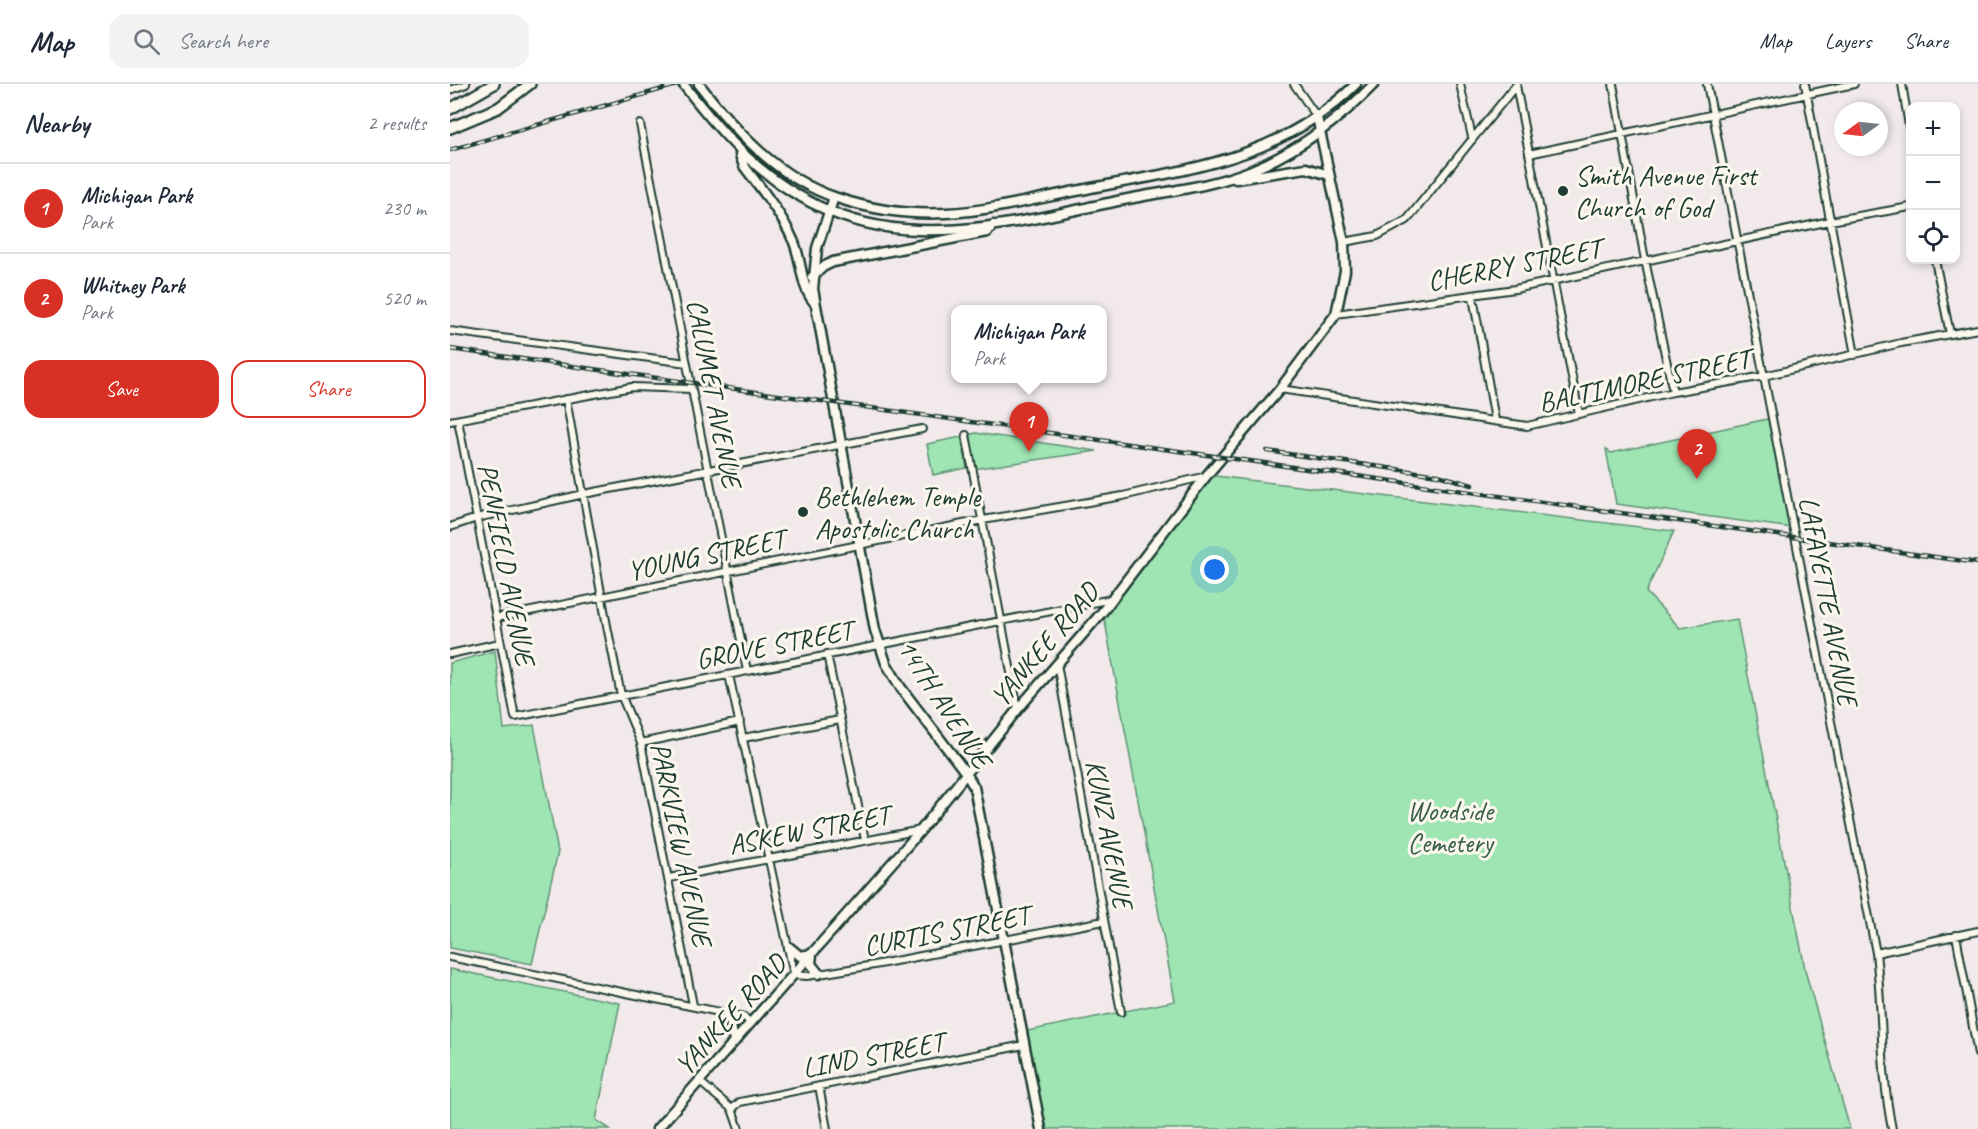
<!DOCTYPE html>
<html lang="en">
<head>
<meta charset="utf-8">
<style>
  body { margin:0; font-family:Caveat,sans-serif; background:#f2f2f3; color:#1f2937 }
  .controls { position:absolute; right:18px; top:18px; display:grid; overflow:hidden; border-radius:12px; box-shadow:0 3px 9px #0003 }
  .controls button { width:54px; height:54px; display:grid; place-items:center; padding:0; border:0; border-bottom:2px solid #e0e1e3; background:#fff; color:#1f2937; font:30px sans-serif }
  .compass { position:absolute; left:1384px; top:18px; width:54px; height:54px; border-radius:50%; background:#fff; box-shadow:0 3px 9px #0003; rotate:255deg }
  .you { position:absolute; left:765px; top:486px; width:21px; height:21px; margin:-15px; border:4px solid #fff; border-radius:50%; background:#1a73e8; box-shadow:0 0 0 9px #1a73e833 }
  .badge { display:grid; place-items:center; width:39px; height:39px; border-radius:50%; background:#d93025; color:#fff; font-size:20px; font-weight:700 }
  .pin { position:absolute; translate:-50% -50px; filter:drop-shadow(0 2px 3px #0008) }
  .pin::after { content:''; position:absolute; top:32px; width:21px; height:18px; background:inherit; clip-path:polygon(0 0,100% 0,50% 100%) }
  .popup { position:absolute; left:501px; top:221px; width:156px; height:78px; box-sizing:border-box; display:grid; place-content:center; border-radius:12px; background:#fff; filter:drop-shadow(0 2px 4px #0005); font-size:20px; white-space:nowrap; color:#747a83 }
  .popup b { font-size:22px; color:#1f2937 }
  .popup::after { content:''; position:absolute; left:50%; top:100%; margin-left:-12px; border:12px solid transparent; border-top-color:#fff }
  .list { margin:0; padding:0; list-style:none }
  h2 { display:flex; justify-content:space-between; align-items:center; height:78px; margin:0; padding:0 24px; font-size:26px }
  h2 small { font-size:20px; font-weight:400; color:#747a83 }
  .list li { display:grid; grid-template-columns:39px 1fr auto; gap:18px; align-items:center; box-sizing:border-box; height:90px; padding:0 24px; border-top:2px solid #e0e1e3 }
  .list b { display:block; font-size:22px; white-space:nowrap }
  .list p { margin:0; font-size:20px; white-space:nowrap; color:#747a83 }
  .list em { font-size:20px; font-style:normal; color:#747a83 }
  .actions { display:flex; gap:12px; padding:18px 24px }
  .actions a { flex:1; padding:14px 0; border:2px solid #d93025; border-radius:18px; text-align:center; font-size:21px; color:#d93025 }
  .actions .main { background:#d93025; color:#fff }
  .icon { flex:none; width:33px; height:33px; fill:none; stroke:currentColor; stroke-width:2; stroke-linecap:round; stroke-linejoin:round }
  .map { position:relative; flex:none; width:1528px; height:1045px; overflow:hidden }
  header { display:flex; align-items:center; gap:36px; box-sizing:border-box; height:84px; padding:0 30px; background:#fff; border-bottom:2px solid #e0e1e3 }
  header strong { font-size:28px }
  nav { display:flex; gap:33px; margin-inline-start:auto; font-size:21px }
  .search { width:420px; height:54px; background:#f2f2f3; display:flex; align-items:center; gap:15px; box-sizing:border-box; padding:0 21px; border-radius:18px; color:#747a83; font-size:22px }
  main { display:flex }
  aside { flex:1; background:#fff }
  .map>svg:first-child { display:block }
  .green { fill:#9ee5b3; stroke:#5e9174; stroke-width:1.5 }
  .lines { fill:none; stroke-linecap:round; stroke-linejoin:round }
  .street-casing { stroke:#1f3d34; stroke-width:10 }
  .secondary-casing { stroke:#1f3d34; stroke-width:13 }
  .primary-casing { stroke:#1f3d34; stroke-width:14 }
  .street { stroke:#fbf7ec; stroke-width:6 }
  .secondary { stroke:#fbf7ec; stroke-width:8 }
  .primary { stroke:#fbf7ec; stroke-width:9 }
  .rail-casing { stroke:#1f3d34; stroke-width:4.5 }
  .rail { stroke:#fbf7ec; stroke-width:2; stroke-dasharray:7; stroke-linecap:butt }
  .poi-dot { fill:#1f3d34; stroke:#fbf7ec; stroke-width:2 }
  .labels { text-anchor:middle; stroke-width:6; stroke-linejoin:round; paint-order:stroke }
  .poi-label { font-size:28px; fill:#1f3d34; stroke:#fbf7ec; text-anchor:start }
  .street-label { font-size:28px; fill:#1f3d34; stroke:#fbf7ec }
  .park-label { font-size:28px; fill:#385f4d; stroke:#fbf7ec }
</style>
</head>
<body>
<header>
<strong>Map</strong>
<div class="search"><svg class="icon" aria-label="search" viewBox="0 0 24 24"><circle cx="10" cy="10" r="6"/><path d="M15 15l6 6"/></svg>Search here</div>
<nav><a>Map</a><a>Layers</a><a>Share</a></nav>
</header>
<main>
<aside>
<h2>Nearby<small>2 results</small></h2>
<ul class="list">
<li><span class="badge">1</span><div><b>Michigan Park</b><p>Park</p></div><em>230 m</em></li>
<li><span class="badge">2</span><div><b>Whitney Park</b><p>Park</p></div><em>520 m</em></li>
</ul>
<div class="actions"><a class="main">Save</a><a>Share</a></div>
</aside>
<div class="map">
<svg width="1528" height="1045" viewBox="0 0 1528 1045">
  <rect width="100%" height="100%" fill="#f2eaea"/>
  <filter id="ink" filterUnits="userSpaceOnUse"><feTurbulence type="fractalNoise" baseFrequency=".0167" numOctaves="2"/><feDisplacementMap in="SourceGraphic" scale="12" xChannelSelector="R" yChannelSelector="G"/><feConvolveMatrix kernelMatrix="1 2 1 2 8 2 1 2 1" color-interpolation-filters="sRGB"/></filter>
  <g filter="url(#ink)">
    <!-- green -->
    <path class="green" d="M 1322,334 L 1343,444 L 1166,420 L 1156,365 L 1161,369 Z
      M 526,349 L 647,367 L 523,385 L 516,351 Z
      M 511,353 L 517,384 L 483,391 L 477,360 Z
      M 757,391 L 1224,447 L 1196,508 L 1230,544 L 1287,535 L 1356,890 L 1400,1045 L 591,1045 L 572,948 L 725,917 L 653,527 Z
      M 45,567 L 54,645 L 84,641 L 108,768 L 82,880 L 0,864 L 0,579 Z
      M 0,885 L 170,919 L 146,1036 L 160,1045 L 0,1045 Z"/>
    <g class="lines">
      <defs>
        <path id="street" d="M 844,0 L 867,33
          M 1010,0 L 1022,53
          M 1163,0 L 1195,176 L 1223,308
          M 1257,0 L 1426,869 C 1433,928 1430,986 1442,1045
          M 1355,0 L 1405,271
          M 1452,0 L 1460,48
          M 1066,1 L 1129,330
          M 0,6 L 16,0
          M 190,40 L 297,587
          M 1079,70 L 1404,0
          M 894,158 L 927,152 L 957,136 L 1067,0
          M 1485,176 L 1500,250
          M 1023,213 L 1045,336
          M 886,230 L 1065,205 L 1380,137 L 1460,123
          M 0,247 L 237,279
          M 830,305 L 1077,342 L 1223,308 L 1314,292 L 1451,259 L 1528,245
          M 116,315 L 157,542 L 171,611 L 191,659 L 243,921
          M 8,336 L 65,633 L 662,515
          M 0,337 L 182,303 L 241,305
          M 516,351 L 568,625
          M 0,443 L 27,434 L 134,410 L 472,345
          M 46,534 L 533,436 L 673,412 L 757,392
          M 0,570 L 50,559
          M 377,570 L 415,756
          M 607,580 L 671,928
          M 279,591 L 344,891 L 357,892 L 424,881 L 654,837
          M 293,654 L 390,636
          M 191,659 L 290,638
          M 219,794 L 471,746
          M 1506,851 L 1528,970
          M 1426,869 L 1528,847
          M 0,873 L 294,933 L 301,939
          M 250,998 L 282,1025 L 289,1045
          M 369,1002 L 377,1045
          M 282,1025 L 290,1018 L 574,961"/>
        <path id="secondary" d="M 233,0 C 276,55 314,99 379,127 C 474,168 582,134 678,115 C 719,107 764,102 802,86 C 850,66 888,37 924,0
          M 249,0 C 285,47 329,95 387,114 C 479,145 545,123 636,105 C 738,85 828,77 906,0
          M 290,71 L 294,82 C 312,106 331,129 343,156 C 352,175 350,202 364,218
          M 786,95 L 856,84 L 879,91
          M 384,113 L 367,164 L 363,205 L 425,546 L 436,579 L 451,604 L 516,689 L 524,703 L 591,1045
          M 362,193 L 373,183 L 383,178 L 537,148 L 543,141
          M 339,863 L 350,872 L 362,870
          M 362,870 L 361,880 L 369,890
          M 279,930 L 284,958
          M 207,1045 L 471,746 L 568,625 L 653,527 L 757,391 L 830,305 L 886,230 L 895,187 L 894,158 L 867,33"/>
        <path id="primary" d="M 0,25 L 44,0
          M 0,44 L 48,24 L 80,0"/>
      </defs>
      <!-- street casing -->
      <use href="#street" class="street-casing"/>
      <!-- secondary casing -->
      <use href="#secondary" class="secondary-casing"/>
      <!-- primary casing -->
      <use href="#primary" class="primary-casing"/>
      <!-- street -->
      <use href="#street" class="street"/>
      <!-- secondary -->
      <use href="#secondary" class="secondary"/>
      <!-- primary -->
      <use href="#primary" class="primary"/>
      <defs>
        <path id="rail" d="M 0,66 L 230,0
          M 0,265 L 1528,479
          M 817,367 L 988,391 L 1022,401"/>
      </defs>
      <!-- rail casing -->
      <use href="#rail" class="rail-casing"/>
      <!-- rail -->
      <use href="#rail" class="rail"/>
    </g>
  </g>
  <!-- markers -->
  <g class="poi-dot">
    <circle cx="1113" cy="107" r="6"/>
    <circle cx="353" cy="428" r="6"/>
  </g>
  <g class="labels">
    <!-- poi labels -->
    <g class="poi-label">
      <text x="1125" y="101">Smith Avenue First<tspan x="1125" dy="32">Church of God</tspan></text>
      <text x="365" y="422">Bethlehem Temple<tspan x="365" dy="32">Apostolic Church</tspan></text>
    </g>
    <!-- street labels -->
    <g class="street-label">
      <text transform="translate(1064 180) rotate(-11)" y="10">CHERRY STREET</text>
      <text transform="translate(1194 296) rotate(-12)" y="10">BALTIMORE STREET</text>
      <text transform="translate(265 309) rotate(79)" y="10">CALUMET AVENUE</text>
      <text transform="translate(256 470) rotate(-12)" y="10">YOUNG STREET</text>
      <text transform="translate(57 480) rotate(79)" y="10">PENFIELD AVENUE</text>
      <text transform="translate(1379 517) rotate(79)" y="10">LAFAYETTE AVENUE</text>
      <text transform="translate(324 560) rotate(-11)" y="10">GROVE STREET</text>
      <text transform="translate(594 560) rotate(-50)" y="10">YANKEE ROAD</text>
      <text transform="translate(495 619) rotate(57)" y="10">14TH AVENUE</text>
      <text transform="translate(359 745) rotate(-11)" y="10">ASKEW STREET</text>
      <text transform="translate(660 750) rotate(79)" y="10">KUNZ AVENUE</text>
      <text transform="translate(232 760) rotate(78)" y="10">PARKVIEW AVENUE</text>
      <text transform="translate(496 846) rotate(-11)" y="10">CURTIS STREET</text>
      <text transform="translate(280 930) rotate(-48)" y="10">YANKEE ROAD</text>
      <text transform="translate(423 970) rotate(-11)" y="10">LIND STREET</text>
    </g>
    <!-- park labels -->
    <g class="park-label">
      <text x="1000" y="736">Woodside<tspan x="1000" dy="32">Cemetery</tspan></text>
    </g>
  </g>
</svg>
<div class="controls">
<button>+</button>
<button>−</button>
<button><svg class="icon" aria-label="locate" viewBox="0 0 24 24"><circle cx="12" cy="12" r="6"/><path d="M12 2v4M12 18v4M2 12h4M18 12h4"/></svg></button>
</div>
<svg class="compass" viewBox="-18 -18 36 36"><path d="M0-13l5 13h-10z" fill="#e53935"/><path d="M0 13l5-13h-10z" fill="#747a83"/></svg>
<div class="you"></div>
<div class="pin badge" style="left:579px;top:368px">1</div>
<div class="popup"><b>Michigan Park</b>Park</div>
<div class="pin badge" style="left:1247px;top:395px">2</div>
</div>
</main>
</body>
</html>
